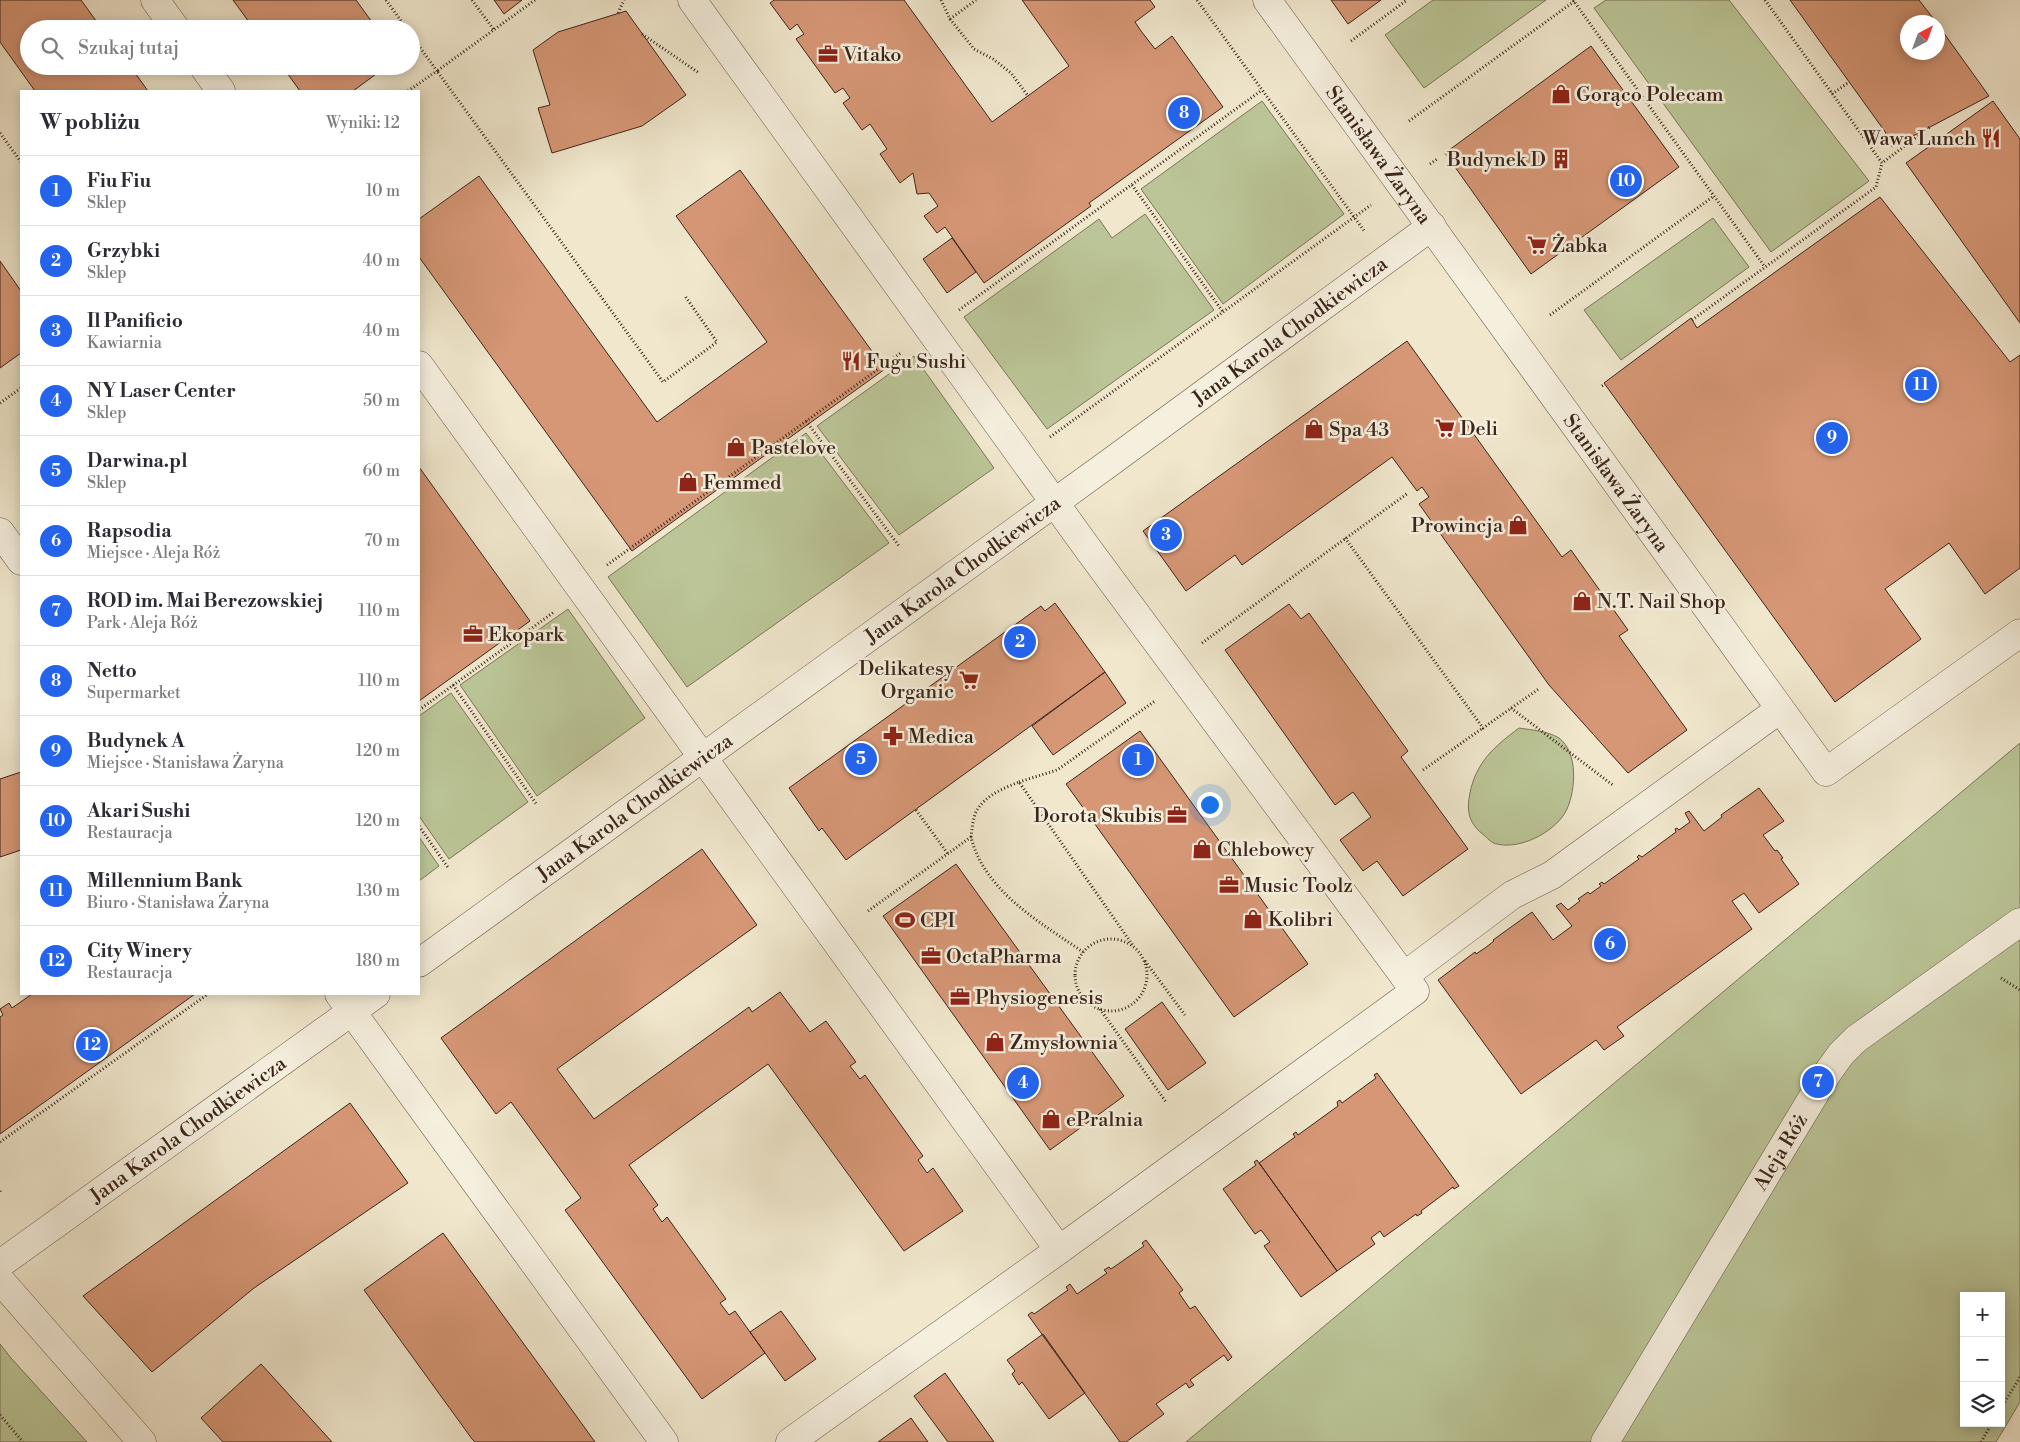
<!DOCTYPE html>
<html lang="pl">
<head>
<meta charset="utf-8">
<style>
  body { margin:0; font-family:"Libre Bodoni",serif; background:#f2f2f3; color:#2b2b33 }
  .controls { position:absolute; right:15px; bottom:15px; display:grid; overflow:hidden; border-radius:0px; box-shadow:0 2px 12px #0003 }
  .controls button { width:45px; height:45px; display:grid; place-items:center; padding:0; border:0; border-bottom:1px solid #e1e1e2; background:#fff; color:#2b2b33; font:25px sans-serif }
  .compass { position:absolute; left:1900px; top:15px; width:45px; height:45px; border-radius:50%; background:#fff; box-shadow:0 2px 12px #0003; rotate:41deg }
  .you { position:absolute; left:1209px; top:804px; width:18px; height:18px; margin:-12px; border:4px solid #fff; border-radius:50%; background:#1a73e8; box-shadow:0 0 0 8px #1a73e833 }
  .badge { display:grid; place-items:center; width:32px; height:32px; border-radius:50%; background:#2563eb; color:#fff; font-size:16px; font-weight:700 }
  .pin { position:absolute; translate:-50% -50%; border:2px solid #fff; box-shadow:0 1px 5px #0006 }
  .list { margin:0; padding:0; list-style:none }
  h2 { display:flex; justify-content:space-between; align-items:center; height:65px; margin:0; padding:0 20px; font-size:21px }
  h2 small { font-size:16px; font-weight:400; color:#7c7c81 }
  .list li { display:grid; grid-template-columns:32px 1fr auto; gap:15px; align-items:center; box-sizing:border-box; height:70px; padding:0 20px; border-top:1px solid #e1e1e2 }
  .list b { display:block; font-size:19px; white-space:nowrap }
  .list p { margin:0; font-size:16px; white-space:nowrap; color:#7c7c81 }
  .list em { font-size:16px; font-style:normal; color:#7c7c81 }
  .icon { flex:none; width:28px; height:28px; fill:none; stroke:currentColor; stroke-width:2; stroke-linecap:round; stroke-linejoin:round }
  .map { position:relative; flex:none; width:2020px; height:1442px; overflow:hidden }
  .search { position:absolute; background:#fff; box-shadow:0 2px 12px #0003; left:20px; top:20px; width:400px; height:55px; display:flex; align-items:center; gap:12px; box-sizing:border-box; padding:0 18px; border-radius:28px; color:#7c7c81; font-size:19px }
  .panel { position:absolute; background:#fff; box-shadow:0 2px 12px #0003; left:20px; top:90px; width:400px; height:905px; border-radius:0px }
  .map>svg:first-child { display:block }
  .green { fill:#bbc597; stroke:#7b7558; fill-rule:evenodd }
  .building { fill:#d69776; stroke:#3b2519 }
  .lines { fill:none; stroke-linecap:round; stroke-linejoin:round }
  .minor-casing { stroke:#685646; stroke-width:29 }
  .path { stroke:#3b2519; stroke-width:3; stroke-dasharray:1 2.5; stroke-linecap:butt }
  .minor { stroke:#f5efde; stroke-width:28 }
  .labels { text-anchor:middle; stroke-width:5; stroke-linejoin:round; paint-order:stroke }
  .poi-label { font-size:20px; fill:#3b2519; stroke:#f5efde; text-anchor:start }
  .street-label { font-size:20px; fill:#3b2519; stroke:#f5efde }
</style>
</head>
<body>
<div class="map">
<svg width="2020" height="1442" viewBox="0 0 2020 1442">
  <rect width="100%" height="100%" fill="#f0e7cd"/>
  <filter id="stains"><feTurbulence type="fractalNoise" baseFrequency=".004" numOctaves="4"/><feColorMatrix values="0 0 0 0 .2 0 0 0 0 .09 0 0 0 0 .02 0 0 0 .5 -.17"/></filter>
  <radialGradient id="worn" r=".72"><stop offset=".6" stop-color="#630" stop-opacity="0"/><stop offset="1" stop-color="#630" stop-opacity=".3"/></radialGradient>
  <!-- green -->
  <path class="green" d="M 1433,0 L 1546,0 L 1424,88 L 1385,35 Z
    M 1606,0 L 1729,0 L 1869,181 L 1771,252 L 1594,8 Z
    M 1262,101 L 1344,214 L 1223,304 L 1141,189 Z
    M 1145,214 L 1214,310 L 1047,429 L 964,317 L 1099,219 L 1112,238 Z
    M 1713,218 L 1749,267 L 1621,360 L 1584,310 Z
    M 914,356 L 994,468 L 899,535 L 817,426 Z
    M 806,433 L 889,543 L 687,687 L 608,577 Z
    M 568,609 L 645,718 L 537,796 L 460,685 Z
    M 451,693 L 528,802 L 449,859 L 419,816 L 419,716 Z
    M 1519,728 C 1531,730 1548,731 1559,738 C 1578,752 1576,789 1567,809 C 1557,831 1521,850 1497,844 C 1493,844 1488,839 1485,836 C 1469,824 1466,812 1470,793 C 1476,762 1495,746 1519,728 Z
    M 2020,743 L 2020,1402 L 1996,1442 L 1186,1442 ZM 1964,1296 L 2001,1296 L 2001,1423 L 1964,1423 Z
    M 419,837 L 439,866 L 419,881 Z
    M 0,1344 L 11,1358 L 87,1442 L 0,1442 Z"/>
  <!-- building -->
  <path class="building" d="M 0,0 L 81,0 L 102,29 L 29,29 L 29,66 L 130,66 L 148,91 L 35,91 L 0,42 Z
    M 233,0 L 356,0 L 377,29 L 254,29 Z
    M 494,0 L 522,0 L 504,14 Z
    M 774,0 L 904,0 L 992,122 L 1069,66 L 1022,0 L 1150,0 L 1155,7 L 1135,22 L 1141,31 L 1155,49 L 1172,36 L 1223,107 L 1089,203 L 1091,206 L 984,283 L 945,227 L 937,233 L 924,216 L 938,206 L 929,193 L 917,194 L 913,173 L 900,183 L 880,154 L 887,149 L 870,124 L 862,130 L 843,103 L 850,98 L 843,88 L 835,93 L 796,39 L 804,34 L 797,24 L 790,30 L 770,3 Z
    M 1331,0 L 1381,0 L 1348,24 Z
    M 1790,0 L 1919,0 L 1936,22 L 1908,22 L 1908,52 L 1938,52 L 1938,25 L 1989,96 L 1892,147 L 1884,135 L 1886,133 Z
    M 626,11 L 686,95 L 642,126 L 552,153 L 538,108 L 550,105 L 533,50 L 558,32 Z
    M 1591,46 L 1679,167 L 1531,274 L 1445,153 Z
    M 282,66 L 387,66 L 353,91 L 300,91 Z
    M 1993,101 L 2020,139 L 2020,323 L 1906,163 Z
    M 740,170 L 885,369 L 632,551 L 419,257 L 419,219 L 479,176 L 657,422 L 767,342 L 676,216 Z
    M 1880,197 L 2010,362 L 2020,355 L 2020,568 L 1985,594 L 1949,543 L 1885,589 L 1921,639 L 1835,702 L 1604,383 L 1691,318 L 1697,328 Z
    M 952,238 L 976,272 L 947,293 L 923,259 Z
    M 0,261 L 21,291 L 21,353 L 0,368 Z
    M 1407,341 L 1562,557 L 1571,550 L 1628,630 L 1619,636 L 1687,730 L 1628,773 L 1549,685 L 1419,504 L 1429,497 L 1422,487 L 1417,491 L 1392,457 L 1242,565 L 1235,555 L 1186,591 L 1143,531 Z
    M 419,467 L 530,621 L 419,701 Z
    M 1055,603 L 1105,672 L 846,860 L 822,828 L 819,831 L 789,788 L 1041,606 L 1045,611 Z
    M 1289,604 L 1301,619 L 1309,613 L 1408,751 L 1401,757 L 1468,849 L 1403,896 L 1377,861 L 1363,871 L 1340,840 L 1371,817 L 1353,792 L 1335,805 L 1225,650 Z
    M 1105,672 L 1126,703 L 1053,755 L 1032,726 Z
    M 1140,731 L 1308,964 L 1234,1017 L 1066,784 Z
    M 21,772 L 21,850 L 0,857 L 0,779 Z
    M 1759,788 L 1784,821 L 1763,835 L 1775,851 L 1777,850 L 1783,858 L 1781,859 L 1799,884 L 1759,913 L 1744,893 L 1732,901 L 1752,929 L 1617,1027 L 1624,1036 L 1604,1050 L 1596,1040 L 1521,1094 L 1438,980 L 1475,952 L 1476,954 L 1485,948 L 1494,941 L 1493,940 L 1532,912 L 1553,940 L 1572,926 L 1556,906 L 1561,903 L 1568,910 L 1580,901 L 1578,899 L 1588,892 L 1590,894 L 1601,886 L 1599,884 L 1602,882 L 1604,884 L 1639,859 L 1637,857 L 1639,855 L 1642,857 L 1676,832 L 1675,829 L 1677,828 L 1679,830 L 1690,822 L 1685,813 L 1689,811 L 1704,831 L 1722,817 L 1721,815 Z
    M 702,849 L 757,925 L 557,1069 L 594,1119 L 749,1007 L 752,1012 L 780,992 L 810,1032 L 826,1021 L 856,1062 L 850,1066 L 860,1079 L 865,1075 L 923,1156 L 918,1160 L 927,1173 L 933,1168 L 963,1211 L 904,1251 L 768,1064 L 629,1165 L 658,1205 L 653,1209 L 662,1222 L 667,1217 L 726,1299 L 720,1303 L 729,1315 L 735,1311 L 765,1353 L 702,1399 L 565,1210 L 581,1198 L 511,1102 L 496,1114 L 441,1038 Z
    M 956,864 L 1124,1096 L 1050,1150 L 883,916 Z
    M 32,994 L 195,994 L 0,1134 L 0,1017 L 3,1015 L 0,1009 L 9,1003 L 12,1008 Z
    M 1162,1002 L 1206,1063 L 1168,1090 L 1125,1029 Z
    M 1377,1073 L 1459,1186 L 1454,1189 L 1453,1187 L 1421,1211 L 1422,1213 L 1417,1216 L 1416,1214 L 1384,1237 L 1380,1231 L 1371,1238 L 1375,1244 L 1337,1271 L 1259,1163 L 1295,1137 L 1293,1134 L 1296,1132 L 1298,1135 L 1338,1106 L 1337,1102 L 1340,1100 L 1342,1103 L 1376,1078 L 1374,1075 Z
    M 350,1103 L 408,1183 L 254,1288 L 152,1372 L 83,1296 Z
    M 1257,1160 L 1337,1271 L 1301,1297 L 1264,1246 L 1270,1242 L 1261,1230 L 1255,1234 L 1223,1189 L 1256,1165 L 1254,1162 Z
    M 443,1233 L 577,1417 L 595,1442 L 475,1442 L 472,1439 L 364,1290 Z
    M 1146,1240 L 1183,1290 L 1179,1293 L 1190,1309 L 1195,1306 L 1232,1357 L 1228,1361 L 1224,1355 L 1190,1380 L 1194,1385 L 1189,1388 L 1186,1383 L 1156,1404 L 1164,1414 L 1126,1442 L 1120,1442 L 1028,1315 L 1032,1312 L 1034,1314 L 1068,1290 L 1066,1287 L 1070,1284 L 1077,1294 L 1107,1273 L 1104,1270 L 1109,1267 L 1111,1269 L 1144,1246 L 1142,1243 Z
    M 781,1311 L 816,1359 L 785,1381 L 750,1332 Z
    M 1043,1334 L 1085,1393 L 1049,1419 L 1022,1382 L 1019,1385 L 1012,1374 L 1015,1371 L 1007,1360 Z
    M 261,1364 L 332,1442 L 223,1442 L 201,1418 Z
    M 945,1373 L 994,1442 L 948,1442 L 914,1396 Z
    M 911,1418 L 928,1442 L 878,1442 Z"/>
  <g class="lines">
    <defs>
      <g id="minor">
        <path d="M 155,0 L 176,29"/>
        <path d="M 692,0 L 1088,549 L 1415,991 L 1059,1250 L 790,1442"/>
        <path id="s1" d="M 1267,0 L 1826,772 L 2020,633"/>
        <path d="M 203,66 L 221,91"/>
        <path d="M 419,365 L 1059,1250"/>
        <path d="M 0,532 L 21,561"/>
        <path id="s2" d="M 419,963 L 1112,461 L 1432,226"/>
        <path d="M 1404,976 L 1512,895 L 1552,875 L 1780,709"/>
        <path d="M 339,994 L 664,1442"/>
        <path id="s3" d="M 0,1264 L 376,994"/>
        <path d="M 0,1280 L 142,1442"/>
        <path id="s4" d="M 1605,1442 L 1828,1072 L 1841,1054 L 1856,1039 L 2020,922"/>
      </g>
    </defs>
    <!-- minor casing -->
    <use href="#minor" class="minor-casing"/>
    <!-- path -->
    <path class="path" d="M 386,0 L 407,29
      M 472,0 L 494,30
      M 535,0 L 437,71 L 663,382 L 717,342 L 685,296
      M 941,0 L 950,19 L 976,0
      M 1197,0 L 1365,232
      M 1573,0 L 1765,267
      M 1765,0 L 1882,163 L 1930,127
      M 618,13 L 624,0
      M 950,19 L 974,49 L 993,59 L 1011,73 L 1028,96
      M 642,34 L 699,73
      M 1351,41 L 1407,0
      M 408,91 L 437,71 L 411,35
      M 1832,94 L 1849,82
      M 1409,121 L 1576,0
      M 0,133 L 21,162
      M 1430,164 L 1437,159
      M 1132,185 L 1223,312
      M 959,310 L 1262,90
      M 1550,315 L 1714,196
      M 1692,320 L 1876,187 L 1882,163
      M 1602,386 L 1605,384
      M 0,403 L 21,388
      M 806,421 L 899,546
      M 1050,437 L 1371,205
      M 1345,538 L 1483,728 L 1540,688
      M 607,565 L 902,352
      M 1202,643 L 1408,493
      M 453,685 L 537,805
      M 1511,708 L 1614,786
      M 419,710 L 554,612
      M 1423,770 L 1483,728
      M 1019,782 L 1057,770 L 1155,701
      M 916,810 L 948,854
      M 419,826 L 449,869
      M 971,837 C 972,829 973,817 977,810 C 986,795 1004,788 1019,782 L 1134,947
      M 868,911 L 971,837 C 984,891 1041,923 1083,952
      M1075 975a36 36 0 1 1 72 0a36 36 0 1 1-72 0Z
      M 1145,961 L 1185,1015
      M 2001,978 L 2020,990
      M 1100,1009 L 1166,1102
      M 0,1142 L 208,994
      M 0,1191 L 1,1193
      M 2001,1408 L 2020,1377
      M 0,1415 L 23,1442
      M 1981,1442 L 1992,1423"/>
    <!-- minor -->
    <use href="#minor" class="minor"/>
  </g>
  <!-- icons -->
  <defs>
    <symbol id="office-bare" viewBox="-9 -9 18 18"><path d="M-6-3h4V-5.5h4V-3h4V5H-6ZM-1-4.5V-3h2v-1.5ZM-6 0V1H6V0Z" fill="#8f2418" stroke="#f5efde" stroke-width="2.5" paint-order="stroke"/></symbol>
    <symbol id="shop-bare" viewBox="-9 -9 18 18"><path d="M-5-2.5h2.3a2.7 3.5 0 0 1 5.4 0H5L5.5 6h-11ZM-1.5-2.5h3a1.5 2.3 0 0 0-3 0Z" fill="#8f2418" stroke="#f5efde" stroke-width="2.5" paint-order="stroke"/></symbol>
    <symbol id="restaurant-bare" viewBox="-9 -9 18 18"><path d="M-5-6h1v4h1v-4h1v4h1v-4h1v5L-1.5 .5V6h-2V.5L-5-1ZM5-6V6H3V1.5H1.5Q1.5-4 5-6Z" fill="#8f2418" stroke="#f5efde" stroke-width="2.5" paint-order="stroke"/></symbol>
    <symbol id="building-bare" viewBox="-9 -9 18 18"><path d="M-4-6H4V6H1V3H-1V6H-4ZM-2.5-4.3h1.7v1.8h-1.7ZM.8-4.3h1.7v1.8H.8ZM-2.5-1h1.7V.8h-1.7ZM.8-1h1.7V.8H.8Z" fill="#8f2418" stroke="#f5efde" stroke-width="2.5" paint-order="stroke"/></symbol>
    <symbol id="supermarket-bare" viewBox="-9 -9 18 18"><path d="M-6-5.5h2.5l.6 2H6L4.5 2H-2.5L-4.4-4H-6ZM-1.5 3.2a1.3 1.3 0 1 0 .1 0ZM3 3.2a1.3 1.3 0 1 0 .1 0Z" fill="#8f2418" stroke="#f5efde" stroke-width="2.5" paint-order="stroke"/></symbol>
    <symbol id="pharmacy-bare" viewBox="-9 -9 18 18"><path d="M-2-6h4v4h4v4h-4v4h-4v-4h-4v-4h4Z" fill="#8f2418" stroke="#f5efde" stroke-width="2.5" paint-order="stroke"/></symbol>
    <symbol id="stadium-bare" viewBox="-9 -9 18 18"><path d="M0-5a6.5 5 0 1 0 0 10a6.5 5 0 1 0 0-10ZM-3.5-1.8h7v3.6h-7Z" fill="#8f2418" stroke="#f5efde" stroke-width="2.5" paint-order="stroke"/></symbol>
  </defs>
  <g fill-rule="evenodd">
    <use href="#office-bare" x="814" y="40" width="28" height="28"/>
    <use href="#shop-bare" x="1547" y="80" width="28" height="28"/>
    <use href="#restaurant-bare" x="1977" y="124" width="28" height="28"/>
    <use href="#building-bare" x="1547" y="145" width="28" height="28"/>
    <use href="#supermarket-bare" x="1523" y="231" width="28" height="28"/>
    <use href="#restaurant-bare" x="837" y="347" width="28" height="28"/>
    <use href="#supermarket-bare" x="1431" y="414" width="28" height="28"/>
    <use href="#shop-bare" x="1300" y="415" width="28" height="28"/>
    <use href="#shop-bare" x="722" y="433" width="28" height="28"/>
    <use href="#shop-bare" x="674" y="468" width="28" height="28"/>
    <use href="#shop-bare" x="1504" y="511" width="28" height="28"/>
    <use href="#shop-bare" x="1568" y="587" width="28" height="28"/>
    <use href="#office-bare" x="459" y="620" width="28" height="28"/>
    <use href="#supermarket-bare" x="955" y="666" width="28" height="28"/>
    <use href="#pharmacy-bare" x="879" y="722" width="28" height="28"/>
    <use href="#office-bare" x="1163" y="801" width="28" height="28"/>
    <use href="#shop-bare" x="1188" y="835" width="28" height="28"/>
    <use href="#office-bare" x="1215" y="871" width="28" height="28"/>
    <use href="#shop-bare" x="1239" y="905" width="28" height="28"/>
    <use href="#stadium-bare" x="891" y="906" width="28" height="28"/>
    <use href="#office-bare" x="917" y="942" width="28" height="28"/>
    <use href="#office-bare" x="946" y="983" width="28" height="28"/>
    <use href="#shop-bare" x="981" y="1028" width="28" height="28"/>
    <use href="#shop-bare" x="1037" y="1105" width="28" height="28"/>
  </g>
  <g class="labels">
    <!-- poi labels -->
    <g class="poi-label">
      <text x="843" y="61">Vitako</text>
      <text x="1576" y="101">Gorąco Polecam</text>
      <text x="1976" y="145" text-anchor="end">Wawa Lunch</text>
      <text x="1546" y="166" text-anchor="end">Budynek D</text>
      <text x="1552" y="252">Żabka</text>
      <text x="866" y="368">Fugu Sushi</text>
      <text x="1460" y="435">Deli</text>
      <text x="1329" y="436">Spa 43</text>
      <text x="751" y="454">Pastelove</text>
      <text x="703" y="489">Femmed</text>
      <text x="1503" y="532" text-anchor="end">Prowincja</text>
      <text x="1597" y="608">N.T. Nail Shop</text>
      <text x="488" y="641">Ekopark</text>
      <text x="954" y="675" text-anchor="end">Delikatesy<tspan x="954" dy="23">Organic</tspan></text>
      <text x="908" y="743">Medica</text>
      <text x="1162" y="822" text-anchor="end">Dorota Skubis</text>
      <text x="1217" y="856">Chlebowcy</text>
      <text x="1244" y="892">Music Toolz</text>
      <text x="1268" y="926">Kolibri</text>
      <text x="920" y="927">CPI</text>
      <text x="946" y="963">OctaPharma</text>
      <text x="975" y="1004">Physiogenesis</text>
      <text x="1010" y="1049">Zmysłownia</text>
      <text x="1066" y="1126">ePralnia</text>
    </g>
    <!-- street labels -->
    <g class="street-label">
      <text dy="7" stroke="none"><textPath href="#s1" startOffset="191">Stanisława Żaryna</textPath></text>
      <text dy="7" stroke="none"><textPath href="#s2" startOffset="1076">Jana Karola Chodkiewicza</textPath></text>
      <text dy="7" stroke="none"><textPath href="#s1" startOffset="596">Stanisława Żaryna</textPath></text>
      <text dy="7" stroke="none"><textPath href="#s2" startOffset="671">Jana Karola Chodkiewicza</textPath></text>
      <text dy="7" stroke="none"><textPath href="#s2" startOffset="266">Jana Karola Chodkiewicza</textPath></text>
      <text dy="7" stroke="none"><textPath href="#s3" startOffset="231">Jana Karola Chodkiewicza</textPath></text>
      <text dy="7" stroke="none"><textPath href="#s4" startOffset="339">Aleja Róż</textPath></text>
    </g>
  </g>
  <rect width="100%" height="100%" filter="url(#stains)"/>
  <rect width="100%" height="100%" fill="url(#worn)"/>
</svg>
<div class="controls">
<button>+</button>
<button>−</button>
<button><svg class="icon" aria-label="layers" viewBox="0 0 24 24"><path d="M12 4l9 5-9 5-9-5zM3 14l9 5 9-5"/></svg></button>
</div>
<svg class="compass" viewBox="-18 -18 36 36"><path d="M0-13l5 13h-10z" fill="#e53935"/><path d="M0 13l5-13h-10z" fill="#7c7c81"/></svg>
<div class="you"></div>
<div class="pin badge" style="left:1138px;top:760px">1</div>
<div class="pin badge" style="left:1020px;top:642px">2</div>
<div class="pin badge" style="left:1166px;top:535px">3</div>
<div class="pin badge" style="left:1023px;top:1083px">4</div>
<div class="pin badge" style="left:861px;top:759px">5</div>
<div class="pin badge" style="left:1610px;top:944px">6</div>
<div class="pin badge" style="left:1818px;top:1082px">7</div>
<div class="pin badge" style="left:1184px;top:113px">8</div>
<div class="pin badge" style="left:1832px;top:438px">9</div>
<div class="pin badge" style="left:1626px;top:181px">10</div>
<div class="pin badge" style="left:1921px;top:385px">11</div>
<div class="pin badge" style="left:92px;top:1045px">12</div>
<div class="search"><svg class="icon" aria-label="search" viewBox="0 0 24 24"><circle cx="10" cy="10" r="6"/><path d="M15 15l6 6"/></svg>Szukaj tutaj</div>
<section class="panel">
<h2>W pobliżu<small>Wyniki: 12</small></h2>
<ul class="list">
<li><span class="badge">1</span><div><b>Fiu Fiu</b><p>Sklep</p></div><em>10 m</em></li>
<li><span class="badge">2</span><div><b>Grzybki</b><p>Sklep</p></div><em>40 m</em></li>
<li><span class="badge">3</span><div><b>Il Panificio</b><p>Kawiarnia</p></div><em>40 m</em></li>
<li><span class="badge">4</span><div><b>NY Laser Center</b><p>Sklep</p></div><em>50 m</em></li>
<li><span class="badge">5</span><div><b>Darwina.pl</b><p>Sklep</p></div><em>60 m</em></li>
<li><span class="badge">6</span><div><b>Rapsodia</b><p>Miejsce · Aleja Róż</p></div><em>70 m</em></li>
<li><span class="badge">7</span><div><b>ROD im. Mai Berezowskiej</b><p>Park · Aleja Róż</p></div><em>110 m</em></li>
<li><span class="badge">8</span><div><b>Netto</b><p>Supermarket</p></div><em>110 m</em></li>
<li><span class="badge">9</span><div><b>Budynek A</b><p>Miejsce · Stanisława Żaryna</p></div><em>120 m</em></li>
<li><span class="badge">10</span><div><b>Akari Sushi</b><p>Restauracja</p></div><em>120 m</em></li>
<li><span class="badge">11</span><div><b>Millennium Bank</b><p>Biuro · Stanisława Żaryna</p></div><em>130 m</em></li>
<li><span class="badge">12</span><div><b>City Winery</b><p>Restauracja</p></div><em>180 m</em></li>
</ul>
</section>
</div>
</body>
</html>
